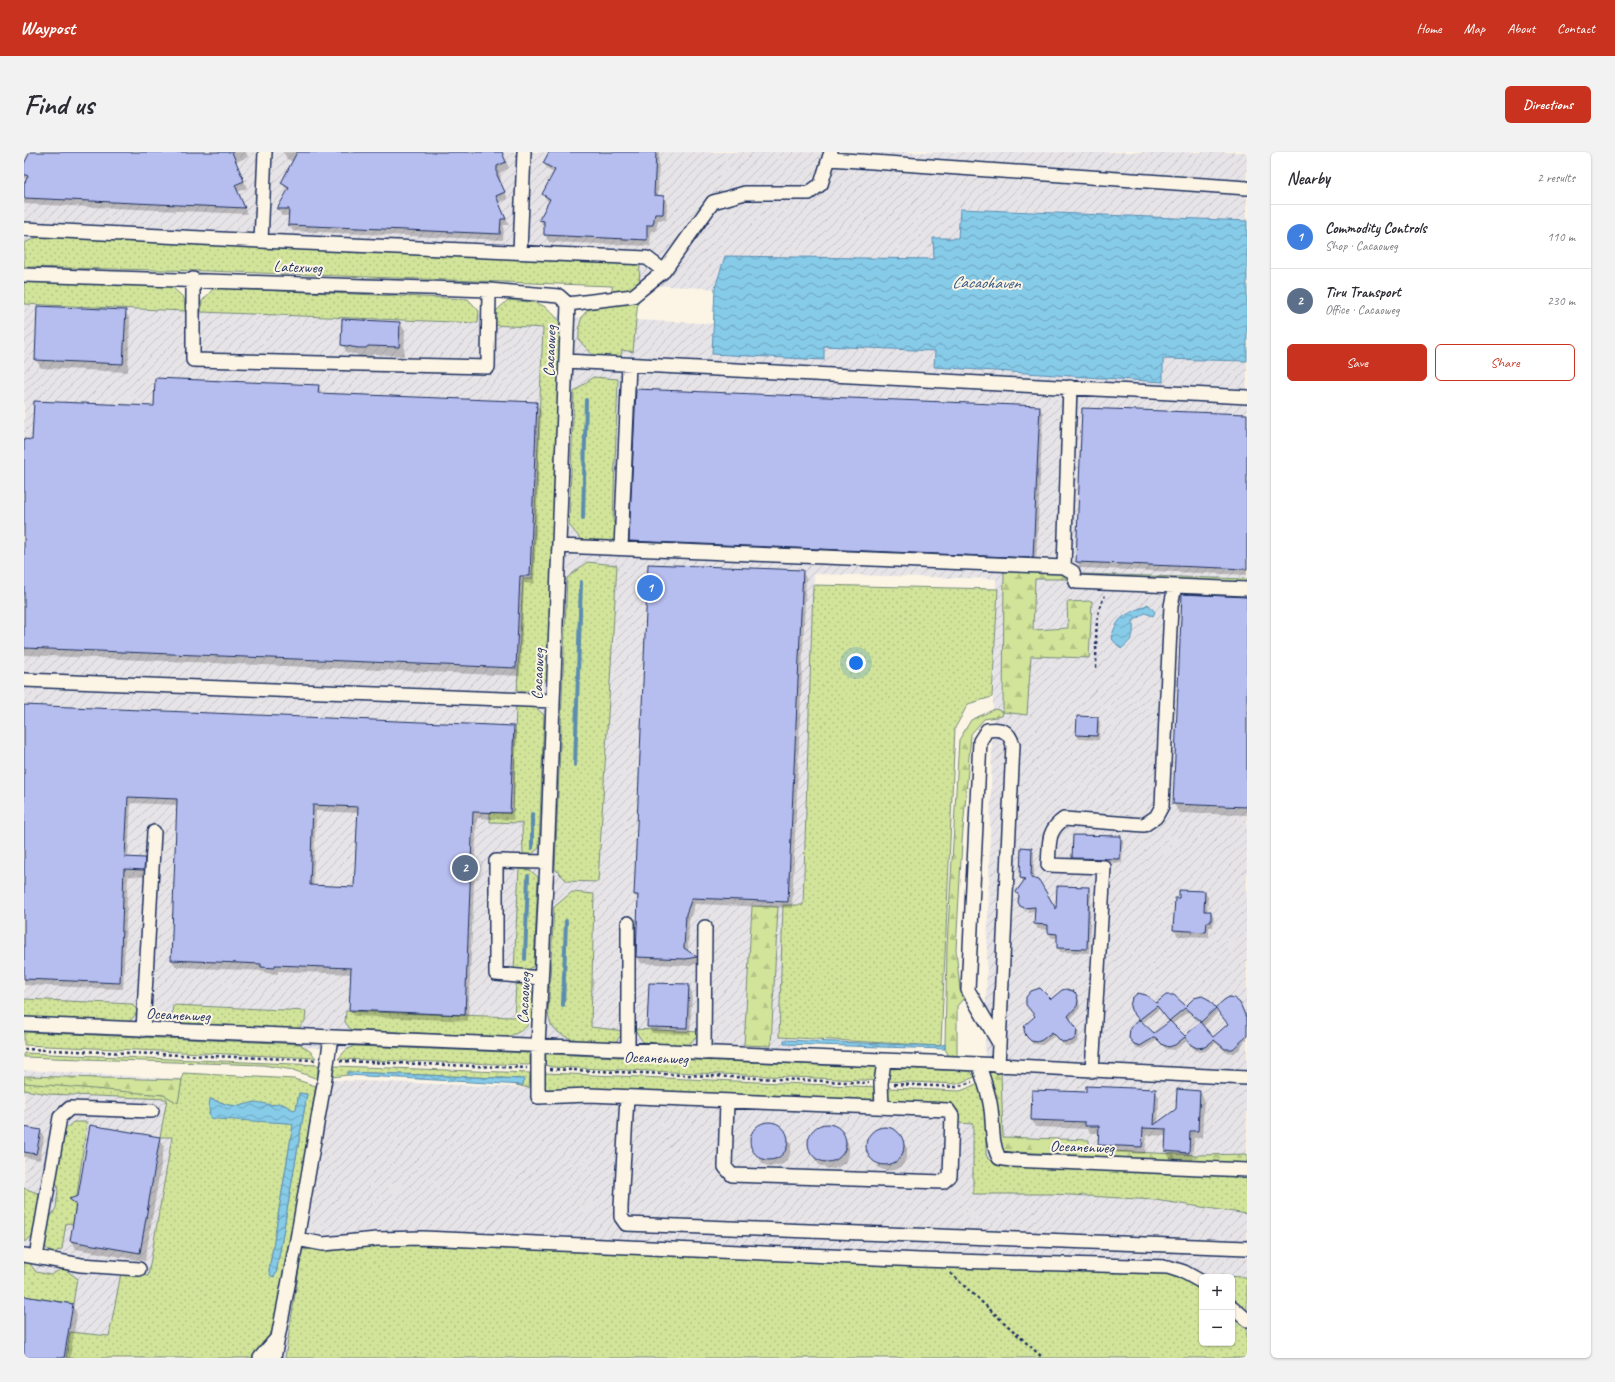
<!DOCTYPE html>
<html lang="en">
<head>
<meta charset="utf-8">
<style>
  body { margin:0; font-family:Caveat,sans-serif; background:#f2f2f3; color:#2b2b33 }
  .controls { position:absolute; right:12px; bottom:12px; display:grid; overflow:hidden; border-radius:6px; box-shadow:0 1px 3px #0004 }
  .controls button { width:36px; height:36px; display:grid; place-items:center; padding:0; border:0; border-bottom:1px solid #e1e1e2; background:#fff; color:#2b2b33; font:20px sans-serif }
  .you { position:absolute; left:832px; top:511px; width:14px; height:14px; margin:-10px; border:3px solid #fff; border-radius:50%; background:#1a73e8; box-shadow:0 0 0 6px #1a73e833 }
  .badge { display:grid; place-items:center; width:26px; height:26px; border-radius:50%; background:#c8321e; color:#fff; font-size:13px; font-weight:700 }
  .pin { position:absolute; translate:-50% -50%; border:2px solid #fff; box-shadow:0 1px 4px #0006 }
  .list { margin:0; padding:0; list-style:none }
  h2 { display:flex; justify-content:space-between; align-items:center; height:52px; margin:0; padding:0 16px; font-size:17px }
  h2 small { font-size:13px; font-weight:400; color:#7c7c81 }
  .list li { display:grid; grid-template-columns:26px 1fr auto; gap:12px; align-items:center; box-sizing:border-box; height:64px; padding:0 16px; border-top:1px solid #e1e1e2 }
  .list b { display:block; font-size:15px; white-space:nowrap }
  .list p { margin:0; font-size:13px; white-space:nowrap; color:#7c7c81 }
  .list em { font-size:13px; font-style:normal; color:#7c7c81 }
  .actions { display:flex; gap:8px; padding:12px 16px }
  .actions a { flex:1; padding:9px 0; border:1px solid #c8321e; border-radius:6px; text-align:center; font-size:14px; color:#c8321e }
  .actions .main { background:#c8321e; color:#fff }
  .map { position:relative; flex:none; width:1223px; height:1206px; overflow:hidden; border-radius:6px }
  header { display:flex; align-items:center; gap:24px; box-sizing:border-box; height:56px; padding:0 20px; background:#c8321e; color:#fff }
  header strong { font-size:19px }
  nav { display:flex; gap:22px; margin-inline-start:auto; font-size:14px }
  .intro { display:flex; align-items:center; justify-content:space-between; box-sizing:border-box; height:96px; padding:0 24px }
  h1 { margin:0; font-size:28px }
  .button { padding:10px 18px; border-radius:6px; background:#c8321e; color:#fff; font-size:14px; font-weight:700 }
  main { display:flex; gap:24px; padding:0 24px }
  aside { flex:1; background:#fff; border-radius:6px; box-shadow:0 1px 3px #0004 }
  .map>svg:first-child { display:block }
  .industrial { fill:url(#industrial-furrows); fill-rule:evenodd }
  .grass { fill:url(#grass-dots); stroke:#768a7c; fill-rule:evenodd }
  .forest { fill:url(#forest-firs); stroke:#768a7c }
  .water { fill:url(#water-waves); stroke:#5b8db1 }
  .shadow { fill:#0003; fill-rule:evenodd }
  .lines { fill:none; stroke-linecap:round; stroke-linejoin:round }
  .stream { stroke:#5b8db1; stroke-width:4 }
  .building { fill:#b6bdef; stroke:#1b2f5e; fill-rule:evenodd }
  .minor-casing { stroke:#1b2f5e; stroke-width:16 }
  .path { stroke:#1b2f5e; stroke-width:2.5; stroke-dasharray:3 3; stroke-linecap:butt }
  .minor { stroke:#fcf5e5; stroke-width:13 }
  .labels { text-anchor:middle; stroke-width:4; stroke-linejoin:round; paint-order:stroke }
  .street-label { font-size:16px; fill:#1b2f5e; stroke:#fcf5e5 }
  .water-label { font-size:17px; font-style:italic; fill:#365680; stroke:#fcf5e5 }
</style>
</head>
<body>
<header>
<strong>Waypost</strong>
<nav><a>Home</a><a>Map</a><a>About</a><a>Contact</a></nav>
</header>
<div class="intro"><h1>Find us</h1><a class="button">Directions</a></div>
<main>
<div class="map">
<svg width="1223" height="1206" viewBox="0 0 1223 1206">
  <defs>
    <pattern id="industrial-furrows" width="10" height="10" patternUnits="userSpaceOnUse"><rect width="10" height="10" fill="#e7e4e8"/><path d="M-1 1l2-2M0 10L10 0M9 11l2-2" fill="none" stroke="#c6c4c9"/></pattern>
    <pattern id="grass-dots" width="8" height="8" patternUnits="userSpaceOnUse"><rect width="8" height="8" fill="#d1e499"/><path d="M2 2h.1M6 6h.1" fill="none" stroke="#b3c486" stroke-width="1.8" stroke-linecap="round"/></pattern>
    <pattern id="forest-firs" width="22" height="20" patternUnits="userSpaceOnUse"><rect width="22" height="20" fill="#d1e499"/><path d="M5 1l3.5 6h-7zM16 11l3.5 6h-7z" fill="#b3c486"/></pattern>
    <pattern id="water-waves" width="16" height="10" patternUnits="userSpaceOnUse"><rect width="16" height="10" fill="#86cbe8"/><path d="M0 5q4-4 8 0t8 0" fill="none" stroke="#6da5bf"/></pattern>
  </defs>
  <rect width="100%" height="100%" fill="#fcf5e5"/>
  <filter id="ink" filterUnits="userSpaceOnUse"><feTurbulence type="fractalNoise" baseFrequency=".025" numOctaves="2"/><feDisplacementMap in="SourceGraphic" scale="8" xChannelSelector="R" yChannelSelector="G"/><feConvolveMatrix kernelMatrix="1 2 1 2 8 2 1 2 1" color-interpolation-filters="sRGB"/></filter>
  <g filter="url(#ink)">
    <!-- industrial -->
    <path class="industrial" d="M 0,0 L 1223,0 L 1223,77 L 914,121 L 696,137 L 0,96 Z
      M 0,141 L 679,171 L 1223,204 L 1223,1023 L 958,1013 L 972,427 L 790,422 L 773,924 L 0,879 Z
      M 0,918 L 161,927 L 113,1206 L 0,1206 Z
      M 308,928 L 951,953 L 953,1017 L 1223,1034 L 1223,1206 L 253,1206 ZM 1178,1125 L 1208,1125 L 1208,1191 L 1178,1191 Z"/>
    <!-- grass -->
    <path class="grass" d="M 14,85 L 616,111 L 615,137 L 609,200 L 598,198 L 596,208 L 571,206 L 555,188 C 554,160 562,154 589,151 L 588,134 L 182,119 L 0,115 L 0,91 Z
      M 0,127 L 147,134 L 160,146 L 161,159 L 0,152 Z
      M 190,136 L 444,147 L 455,159 L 454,171 L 177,160 L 178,149 Z
      M 484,148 C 511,151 520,147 537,172 L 523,526 L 510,539 L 493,539 L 499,427 L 508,427 L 519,176 L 471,173 L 472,159 Z
      M 569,225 L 594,227 L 589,368 L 595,391 L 560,391 L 545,373 L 550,240 Z
      M 563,410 L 593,413 L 574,730 L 543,729 L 531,717 L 543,426 Z
      M 789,433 L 974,437 L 968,545 L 944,552 L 931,576 L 917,892 L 915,894 L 755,885 L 759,753 L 779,753 Z
      M 492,552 L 509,553 L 520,563 L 515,696 L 507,703 L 499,702 L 498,671 L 466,670 L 466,660 L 486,661 L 489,658 Z
      M 495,717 L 506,718 L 514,725 L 510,814 L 501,820 L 490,819 Z
      M 548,740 L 570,742 L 567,875 L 600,879 L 591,891 C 571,889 541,892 528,874 C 526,871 525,866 524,862 L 530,755 Z
      M 492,832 C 496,833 501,833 504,835 C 515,844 510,866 502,875 C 497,880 489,883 482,885 L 327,878 L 321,870 L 322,859 L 490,865 Z
      M 0,847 L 108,852 L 113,858 L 113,861 L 105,870 L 0,865 Z
      M 149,853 L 282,859 L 281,869 L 274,877 L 157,871 L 148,861 Z
      M 610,877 L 676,880 L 664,894 L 619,890 Z
      M 0,880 L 276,892 L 287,900 L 292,906 L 0,893 Z
      M 330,894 L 506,901 L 506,912 L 505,913 L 314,907 L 321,899 Z
      M 0,901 L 294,913 L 294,927 L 269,918 L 239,913 L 0,905 Z
      M 522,902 L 946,919 L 951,925 L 933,932 L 529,915 L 521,913 Z
      M 311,914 L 506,921 L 505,936 L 488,932 L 499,933 L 499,927 L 324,920 L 324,923 L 308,925 Z
      M 159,921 L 270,927 L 292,934 L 269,1075 L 249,1177 L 244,1186 L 227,1206 L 42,1206 L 46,1180 L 85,1184 L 97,1121 L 124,1124 L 148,985 L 136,985 L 143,947 L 24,942 L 0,938 L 0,925 L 140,943 L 154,950 ZM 275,941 L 283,942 L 252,1122 L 247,1122 L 245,1119 L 269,973 L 264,971 L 185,962 L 187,947 L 205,953 L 215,954 L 259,952 L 270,959 L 272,958 Z
      M 521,921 L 853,935 L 853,950 L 521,937 Z
      M 954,931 L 962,956 L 962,1002 L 964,1007 L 971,1010 L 1223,1020 L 1223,1062 L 1131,1048 L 1029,1042 L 949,1042 L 949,972 L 934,971 L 932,957 L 928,953 L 864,950 L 864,936 L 936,939 L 944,936 Z
      M 49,970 L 63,970 L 49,1072 L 42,1071 L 38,1097 L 27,1102 L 19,1092 L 23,1071 L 32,1056 L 34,1038 L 31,1023 L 40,978 Z
      M 0,1036 L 16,1042 L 9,1084 L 0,1090 Z
      M 357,1092 L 1223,1125 L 1223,1206 L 261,1206 L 278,1098 ZM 1178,1125 L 1208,1125 L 1208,1191 L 1178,1191 Z
      M 0,1109 L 4,1109 L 12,1120 L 27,1123 L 39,1116 L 53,1126 L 49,1152 L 0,1144 Z"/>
    <!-- forest -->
    <path class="forest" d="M 980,419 L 1047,421 L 1046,427 L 1011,427 L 1009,478 L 1044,476 L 1043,450 L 1068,449 L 1065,506 L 1007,504 L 1003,563 L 979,560 L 978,564 L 960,567 L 947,582 L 938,690 L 932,798 L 936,838 L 942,848 L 938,848 L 933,854 L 933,905 L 925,904 L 921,897 L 921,892 L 923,794 L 935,588 L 947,568 L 971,557 L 979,560 Z
      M 1059,422 L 1223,427 L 1223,432 L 1059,426 Z
      M 728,754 L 754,755 L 747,894 L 720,893 Z
      M 964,920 L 977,920 L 979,985 L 1065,988 L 1065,998 L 1174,1003 L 1223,1002 L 1223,1012 L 973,999 L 973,966 Z
      M 0,924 L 158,928 L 154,951 L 140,943 L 0,931 Z"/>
    <!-- water -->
    <path class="water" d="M 936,57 L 1223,69 L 1223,209 L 1139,207 L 1139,230 L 910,215 L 911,199 L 800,194 L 800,208 L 688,202 L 691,136 L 701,104 L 910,107 L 909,86 L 934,86 Z
      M 1124,452 L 1131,460 L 1129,464 L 1121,461 L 1109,469 C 1110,485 1109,487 1097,497 L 1087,486 C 1095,460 1103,464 1124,452 Z
      M 760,888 L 915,894 L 921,892 L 921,897 L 760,892 Z
      M 323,920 L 500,927 L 499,933 L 324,923 Z
      M 275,941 L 283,942 L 252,1122 L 250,1125 L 247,1124 L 245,1119 L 269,973 L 264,971 L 192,967 L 186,966 L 185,955 L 186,947 L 205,953 L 215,954 L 231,950 L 249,953 C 256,948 263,955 270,958 L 272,957 Z"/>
    <!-- shadow -->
    <path class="shadow" d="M 8,0 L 222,0 L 224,5 L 212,10 L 223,36 L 214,40 L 223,62 L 0,52 L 0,34 L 3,28 L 0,26 L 0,14 Z
      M 259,0 L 478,0 L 485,16 L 476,21 L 477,30 L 484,47 L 475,51 L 485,73 L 480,73 L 479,88 L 269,79 L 265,73 L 265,64 L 258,64 L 254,57 L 265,39 L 262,37 L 258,31 L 269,10 L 263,7 Z
      M 526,0 L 635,0 L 634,44 L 639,45 L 643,51 L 642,68 L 634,68 L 632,79 L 627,79 L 626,94 L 525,90 L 521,83 L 521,74 L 519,74 L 516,68 L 526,50 L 523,48 L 519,42 L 530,21 L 524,18 L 520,11 Z
      M 101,159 L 106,168 L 104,220 L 17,216 L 12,208 Z
      M 376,171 L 381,179 L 380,204 L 349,202 L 347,204 L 334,204 L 332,202 L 323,201 L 318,192 Z
      M 294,234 L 299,242 L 512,251 L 517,259 L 510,432 L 500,431 L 496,524 L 0,503 L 0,288 L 9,289 L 131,255 Z
      M 1015,255 L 1019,261 L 1012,412 L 610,395 L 606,389 Z
      M 1223,263 L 1223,423 L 1056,416 L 1053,410 Z
      M 778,419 L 782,426 L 768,756 L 671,752 L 665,769 L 664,800 L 672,806 L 675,811 L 666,814 L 617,811 L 613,805 L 615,749 L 611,743 Z
      M 1223,446 L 1223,663 L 1155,661 L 1150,652 Z
      M 0,554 L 489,575 L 493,582 L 489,668 L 453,666 L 444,869 L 330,864 L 326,857 L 328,822 L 254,819 L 254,822 L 242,821 L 240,819 L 152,815 L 148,808 L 154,653 L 107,651 L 104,707 L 120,707 L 124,714 L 123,725 L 104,724 L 99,837 L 0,833 ZM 292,659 L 334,661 L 331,736 L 289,734 Z
      M 1054,565 L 1073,566 L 1076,570 L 1075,588 L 1055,587 L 1053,583 Z
      M 1097,685 L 1099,689 L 1098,711 L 1051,709 L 1049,705 Z
      M 1008,696 L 1010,701 L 1010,728 L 1033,761 L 1065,736 L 1067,741 L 1065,801 L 1036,800 L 1034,795 L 1034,786 L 1028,786 L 1025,781 L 1025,778 L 1014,777 L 1011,772 L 1012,759 L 1003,760 L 998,757 L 1004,759 L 1004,757 L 997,754 L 1000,730 L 997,726 Z
      M 1181,740 L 1184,745 L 1183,760 L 1187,760 L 1190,765 L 1189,775 L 1185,775 L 1185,785 L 1154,784 L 1150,778 L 1152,747 Z
      M 664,833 L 668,840 L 666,882 L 628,881 L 624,874 Z
      M 1009,839 L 1027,848 L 1053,845 L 1055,849 L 1056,856 L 1046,868 L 1055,880 L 1054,889 L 1049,894 L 1041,894 L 1031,884 L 1018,893 L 1009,892 L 1003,884 L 1012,865 L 1005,855 L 1003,845 Z
      M 1146,844 L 1153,846 L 1162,855 L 1191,857 L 1193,861 L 1179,875 L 1189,886 L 1223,860 L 1223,889 L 1221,888 L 1215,898 L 1209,901 L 1202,900 L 1192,891 L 1181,899 L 1175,900 L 1170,897 L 1163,889 L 1150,898 L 1142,897 L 1133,888 L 1118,897 L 1111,895 L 1105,884 L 1116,869 L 1110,862 L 1107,854 L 1110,845 L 1131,853 ZM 1135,857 L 1146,870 L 1130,883 L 1118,871 ZM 1164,860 L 1176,871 L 1160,885 L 1148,872 Z
      M 1131,938 L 1135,945 L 1134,971 L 1176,940 L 1180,947 L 1178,986 L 1170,986 L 1168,1008 L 1146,1007 L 1142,999 L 1142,984 L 1123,983 L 1121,1002 L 1079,1000 L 1075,992 L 1075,981 L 1066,981 L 1064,977 L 1012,975 L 1008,968 L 1063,941 Z
      M 741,971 L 749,971 L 759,978 L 767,992 L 767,999 L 764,1007 L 759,1012 L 746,1015 L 739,1012 L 730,999 L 727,992 L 727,985 L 734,974 Z
      M 802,973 L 809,974 L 816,978 L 824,991 L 825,999 L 821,1011 L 810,1017 L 802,1016 L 795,1013 L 786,1000 L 784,991 L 786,985 L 790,978 Z
      M 859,975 L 872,979 L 883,996 L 883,1004 L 880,1011 L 877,1015 L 870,1018 L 862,1019 L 855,1016 L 849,1011 L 853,1014 L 855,1013 L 846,1004 L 843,997 L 843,989 L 846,982 L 852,977 Z
      M 0,976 L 16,979 L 20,985 L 16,1008 L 0,1005 Z
      M 135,986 L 140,994 L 121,1109 L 52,1097 L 47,1089 L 52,1057 L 46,1047 L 55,1044 Z
      M 0,1145 L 48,1153 L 53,1162 L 46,1206 L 0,1206 Z"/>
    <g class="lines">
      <!-- stream -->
      <path class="stream" d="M 559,366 L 562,248
        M 551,613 L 557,430
        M 508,696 L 508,662
        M 501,807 L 504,724
        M 539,853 L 542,769"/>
    </g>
    <!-- building -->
    <path class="building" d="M 6,0 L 208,0 L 220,29 L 211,33 L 221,56 L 0,46 L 0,32 L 4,24 L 0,22 L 0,12 Z
      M 273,0 L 478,0 L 482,10 L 473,14 L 473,23 L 481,40 L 472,44 L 482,67 L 477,67 L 476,82 L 264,73 L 265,57 L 253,57 L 265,36 L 257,31 Z
      M 525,0 L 632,0 L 630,43 L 640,44 L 639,62 L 631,62 L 629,73 L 623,73 L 623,88 L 520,83 L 520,69 L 515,68 L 526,47 L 518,42 L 531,18 L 519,11 Z
      M 13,154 L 102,158 L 99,212 L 11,208 Z
      M 318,167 L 376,170 L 375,195 L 344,194 L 342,196 L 334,196 L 317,193 Z
      M 131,226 L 295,233 L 294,241 L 513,250 L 506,424 L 496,424 L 492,516 L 0,496 L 0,287 L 8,288 L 10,249 L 130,254 Z
      M 612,237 L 1016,254 L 1009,406 L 605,389 Z
      M 1058,256 L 1223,262 L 1223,417 L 1052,410 Z
      M 624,412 L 779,418 L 764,750 L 668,746 L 662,762 L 660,796 L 673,805 L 662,807 L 612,805 L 614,743 L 610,743 Z
      M 1158,442 L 1223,445 L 1223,655 L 1149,652 Z
      M 0,553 L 490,574 L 486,661 L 449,660 L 441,863 L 325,858 L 327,816 L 251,813 L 251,816 L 237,815 L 237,812 L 147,808 L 153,647 L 104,645 L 101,705 L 121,706 L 120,718 L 100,717 L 96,831 L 0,827 ZM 289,653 L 334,655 L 330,735 L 286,733 Z
      M 1053,564 L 1074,565 L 1073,584 L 1052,583 Z
      M 1049,683 L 1097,684 L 1096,707 L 1048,706 Z
      M 997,695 L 1008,696 L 1007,726 L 1015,728 L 1032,757 L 1033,734 L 1065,735 L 1063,797 L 1033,796 L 1033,782 L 1024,781 L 1024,773 L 1010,772 L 1011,755 L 1000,756 L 996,754 L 994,750 L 995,744 L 992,740 L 1001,727 L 996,726 Z
      M 1155,738 L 1181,739 L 1180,759 L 1187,759 L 1187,770 L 1183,770 L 1182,780 L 1149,778 L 1151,746 L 1155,746 Z
      M 625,831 L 665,832 L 663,876 L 623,875 Z
      M 1016,836 L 1027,847 L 1038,838 L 1042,837 L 1049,839 L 1053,843 L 1054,849 L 1053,854 L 1044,864 L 1053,877 L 1052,885 L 1048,889 L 1038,890 L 1028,880 L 1018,888 L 1013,890 L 1007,889 L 1002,884 L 1000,878 L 1001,873 L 1011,864 L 1002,853 L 1002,845 L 1007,839 Z
      M 1114,841 L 1122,843 L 1132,851 L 1142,843 L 1150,843 L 1162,854 L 1170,846 L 1178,844 L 1184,847 L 1192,856 L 1177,870 L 1161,856 L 1145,869 L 1133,854 L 1115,868 L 1107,858 L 1106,854 L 1108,846 Z
      M 1205,845 L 1210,846 L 1216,851 L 1223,868 L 1223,884 L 1209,897 L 1201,897 L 1190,888 L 1181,895 L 1173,896 L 1167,893 L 1161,885 L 1151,893 L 1145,895 L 1139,893 L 1131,885 L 1116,894 L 1110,892 L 1105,886 L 1106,876 L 1116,868 L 1130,881 L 1146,869 L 1161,884 L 1176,870 L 1189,885 L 1204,872 L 1191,856 L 1200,848 Z
      M 1062,934 L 1132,937 L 1130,973 L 1152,957 L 1153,937 L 1176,939 L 1174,979 L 1166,979 L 1165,1001 L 1141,999 L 1142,977 L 1119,976 L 1118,995 L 1074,993 L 1075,974 L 1061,974 L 1061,970 L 1007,968 L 1008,938 L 1062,940 Z
      M726 989a19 19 0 1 1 38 0a19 19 0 1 1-38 0Z
      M784 991a19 19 0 1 1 38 0a19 19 0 1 1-38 0Z
      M 66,973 L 136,985 L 116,1101 L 46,1089 L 52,1052 L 45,1047 L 54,1044 Z
      M842 994a19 19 0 1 1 38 0a19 19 0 1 1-38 0Z
      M 0,975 L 17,978 L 12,1002 L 0,1000 Z
      M 0,1144 L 49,1152 L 40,1206 L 0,1206 Z"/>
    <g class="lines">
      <defs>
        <path id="minor" d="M 806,7 L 1223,36
          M 0,77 L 237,89 L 623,106 L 640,119
          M 237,89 L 241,0
          M 496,100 L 500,0
          M 0,123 L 465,138 L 535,144 L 544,152
          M 169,127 L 169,208 L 464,215 L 465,138
          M 544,152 L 523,710 L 514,894 L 514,945 L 565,943 L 924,958 L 928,964 L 926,1024 L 919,1030 L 708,1023 L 701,1015 L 703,949
          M 544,152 L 609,144 L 640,119 L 689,50 L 721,41 L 785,41 L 797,32 L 807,0
          M 542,209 L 1223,245
          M 535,394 L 1040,415 L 1046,235
          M 597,396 L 605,213
          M 1040,415 L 1049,420 L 1052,430 L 1151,434 L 1147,454 L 1138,654 L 1132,665 L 1120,673 L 1040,667 C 1022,679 1026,693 1024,713 L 1080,715 L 1068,919
          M 1151,434 L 1223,437
          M 0,528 L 529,549
          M 604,771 L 604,897
          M 517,826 L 472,822 L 472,709 L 523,710
          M 0,872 L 955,912 L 1223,926
          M 119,878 L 130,680
          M 680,901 L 681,775
          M 955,912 C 958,925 964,938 966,951 C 970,969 966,989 975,1006 L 987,1008 L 1223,1018
          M 974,914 L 989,593 C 985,579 978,576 963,578 L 956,589 L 944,838 L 975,891
          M 603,945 L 597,1055 L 597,1065 L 602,1072 L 1223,1096
          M 858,955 L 857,931 L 860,909
          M 273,1087 L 299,1092 L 353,1087 L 399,1086 L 896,1108 L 1144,1115 L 1160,1120 L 1178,1130
          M 0,1103 L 57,1113 L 115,1117
          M 12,1105 L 36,965 L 46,956 L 128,959
          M 1208,1155 L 1223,1168
          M 236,1206 L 253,1186
          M 250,1206 L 273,1087 L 300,932 L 307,885"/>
      </defs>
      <!-- minor casing -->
      <use href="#minor" class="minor-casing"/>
      <!-- path -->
      <path class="path" d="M 1072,516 C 1073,493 1069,463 1081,444
        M 0,897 L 291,908
        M 316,909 L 503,916
        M 526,917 L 845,931
        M 870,932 L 932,935 L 948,930
        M 926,1121 L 1019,1206"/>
      <!-- minor -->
      <use href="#minor" class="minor"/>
    </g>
  </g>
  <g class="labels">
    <!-- street labels -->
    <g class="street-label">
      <text transform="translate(274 114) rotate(2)" y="6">Latexweg</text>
      <text transform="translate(525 199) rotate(-88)" y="6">Cacaoweg</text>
      <text transform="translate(513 522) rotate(-88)" y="6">Cacaoweg</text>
      <text transform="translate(499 846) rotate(-87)" y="6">Cacaoweg</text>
      <text transform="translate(154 862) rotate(3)" y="6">Oceanenweg</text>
      <text transform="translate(632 905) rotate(2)" y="6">Oceanenweg</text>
      <text transform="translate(1058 994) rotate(2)" y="6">Oceanenweg</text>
    </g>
    <!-- water labels -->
    <g class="water-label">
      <text transform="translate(962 130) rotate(1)" y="6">Cacaohaven</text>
    </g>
  </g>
</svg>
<div class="controls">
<button>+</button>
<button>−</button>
</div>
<div class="you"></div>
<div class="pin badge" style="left:626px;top:436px;background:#3f7fe0">1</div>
<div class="pin badge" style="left:441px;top:716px;background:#5c6f8a">2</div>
</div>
<aside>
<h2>Nearby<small>2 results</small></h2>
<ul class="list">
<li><span class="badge" style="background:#3f7fe0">1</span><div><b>Commodity Controls</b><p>Shop · Cacaoweg</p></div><em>110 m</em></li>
<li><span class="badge" style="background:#5c6f8a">2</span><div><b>Tiru Transport</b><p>Office · Cacaoweg</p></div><em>230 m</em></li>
</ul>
<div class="actions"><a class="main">Save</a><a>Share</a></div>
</aside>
</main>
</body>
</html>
